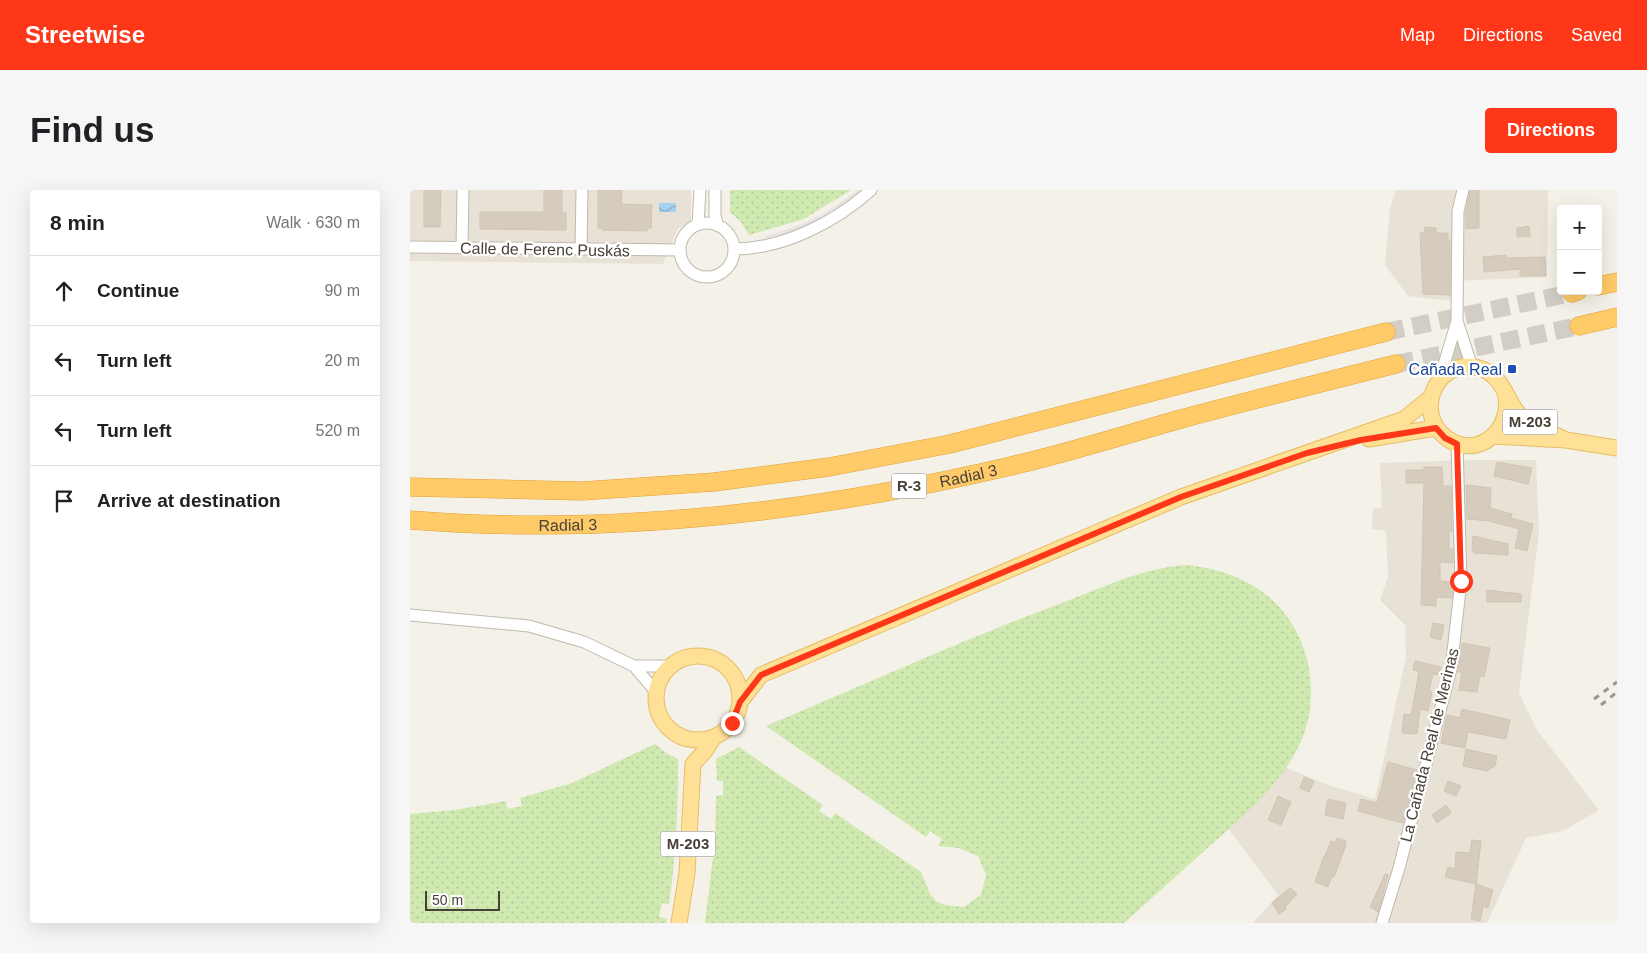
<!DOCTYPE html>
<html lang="en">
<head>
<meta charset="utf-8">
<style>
  body { margin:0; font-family:Helvetica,sans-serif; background:#f6f6f6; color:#202124 }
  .controls { position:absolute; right:15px; top:15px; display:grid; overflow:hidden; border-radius:5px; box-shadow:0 5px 20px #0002 }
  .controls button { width:45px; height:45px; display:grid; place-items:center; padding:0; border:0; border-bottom:1px solid #e0e0e0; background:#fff; color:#202124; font:25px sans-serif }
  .scale { position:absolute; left:15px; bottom:12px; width:75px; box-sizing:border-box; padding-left:5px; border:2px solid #484137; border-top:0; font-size:14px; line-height:18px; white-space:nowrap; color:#484137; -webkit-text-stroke:4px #fff; paint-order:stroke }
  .stop { position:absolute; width:15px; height:15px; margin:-11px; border:4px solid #fd3717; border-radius:50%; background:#fff }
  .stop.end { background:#fd3717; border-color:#fff; box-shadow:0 1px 5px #0008 }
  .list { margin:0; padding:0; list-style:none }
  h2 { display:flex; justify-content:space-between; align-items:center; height:65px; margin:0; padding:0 20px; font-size:21px }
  h2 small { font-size:16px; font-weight:400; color:#757577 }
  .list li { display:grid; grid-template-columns:32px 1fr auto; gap:15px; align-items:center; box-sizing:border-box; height:70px; padding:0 20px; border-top:1px solid #e0e0e0 }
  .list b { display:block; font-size:19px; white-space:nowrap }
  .list em { font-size:16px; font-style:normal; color:#757577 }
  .icon { flex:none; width:28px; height:28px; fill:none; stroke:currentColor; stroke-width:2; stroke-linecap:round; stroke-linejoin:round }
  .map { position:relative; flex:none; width:1207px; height:733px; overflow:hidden; border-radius:5px }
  header { display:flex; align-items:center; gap:30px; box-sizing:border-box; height:70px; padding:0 25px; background:#fd3717; color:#fff }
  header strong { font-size:24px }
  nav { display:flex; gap:28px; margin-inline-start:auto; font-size:18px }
  .intro { display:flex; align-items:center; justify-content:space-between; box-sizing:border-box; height:120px; padding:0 30px }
  h1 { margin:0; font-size:35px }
  .button { padding:12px 22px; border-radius:5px; background:#fd3717; color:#fff; font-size:18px; font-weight:700 }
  main { display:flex; gap:30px; padding:0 30px }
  aside { flex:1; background:#fff; border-radius:5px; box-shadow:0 5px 20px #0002 }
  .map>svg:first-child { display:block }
  .residential { fill:#e8e2d6 }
  .green { fill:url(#green-dots) }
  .parking { fill:#e6e3e0 }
  .water { fill:url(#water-waves) }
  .building { fill:#d6ccbe; stroke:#d1c4b1 }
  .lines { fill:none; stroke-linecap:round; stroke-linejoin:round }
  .highway-tunnel { stroke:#d2cec5; stroke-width:18; stroke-dasharray:18 9; stroke-linecap:butt }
  .minor-casing { stroke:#c0b8ab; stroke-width:13 }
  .major-casing { stroke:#e6bd65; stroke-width:17 }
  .highway-casing { stroke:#e0a037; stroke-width:19 }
  .minor { stroke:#fff; stroke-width:11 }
  .major { stroke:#ffe097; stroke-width:15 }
  .highway { stroke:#ffcb69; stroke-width:18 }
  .rail { stroke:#979797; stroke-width:3; stroke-dasharray:6 6; stroke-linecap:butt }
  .route { stroke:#fd3717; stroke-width:6 }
  .transit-dot { fill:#1a4fb4; stroke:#fff; stroke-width:2 }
  .labels { text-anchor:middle; stroke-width:4.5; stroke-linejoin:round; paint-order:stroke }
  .shield { fill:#fff; stroke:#7f7a73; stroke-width:1 }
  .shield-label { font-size:15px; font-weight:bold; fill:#484137 }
  .street-label { font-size:16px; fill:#484137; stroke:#fff }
  .transit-label { font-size:16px; fill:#164399; stroke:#fff; text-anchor:end }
</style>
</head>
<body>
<header>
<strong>Streetwise</strong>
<nav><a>Map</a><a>Directions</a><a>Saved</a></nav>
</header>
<div class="intro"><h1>Find us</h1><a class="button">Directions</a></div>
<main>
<aside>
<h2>8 min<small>Walk · 630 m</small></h2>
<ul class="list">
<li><svg class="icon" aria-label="ahead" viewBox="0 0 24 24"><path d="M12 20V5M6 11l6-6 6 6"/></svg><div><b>Continue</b></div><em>90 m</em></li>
<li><svg class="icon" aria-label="left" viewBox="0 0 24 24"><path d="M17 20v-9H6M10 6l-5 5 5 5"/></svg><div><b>Turn left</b></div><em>20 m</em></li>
<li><svg class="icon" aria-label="left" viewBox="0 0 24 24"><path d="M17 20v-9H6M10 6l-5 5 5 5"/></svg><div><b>Turn left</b></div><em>520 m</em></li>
<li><svg class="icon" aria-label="arrive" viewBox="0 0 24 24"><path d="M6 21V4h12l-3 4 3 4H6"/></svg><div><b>Arrive at destination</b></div></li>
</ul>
</aside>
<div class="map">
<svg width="1207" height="733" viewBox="0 0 1207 733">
  <defs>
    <pattern id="green-dots" width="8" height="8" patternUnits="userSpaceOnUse" patternTransform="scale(1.25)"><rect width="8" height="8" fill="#d0e9b1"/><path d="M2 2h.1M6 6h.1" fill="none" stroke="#b4c999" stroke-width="1.8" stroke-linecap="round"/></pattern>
    <pattern id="water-waves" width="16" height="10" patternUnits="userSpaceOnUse" patternTransform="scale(1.25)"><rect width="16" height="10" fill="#a4d3f2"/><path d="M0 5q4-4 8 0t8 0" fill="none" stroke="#88adc5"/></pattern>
  </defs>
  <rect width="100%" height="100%" fill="#f4f1e8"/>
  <!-- residential -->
  <path class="residential" d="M 0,0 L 281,0 L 281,31 L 268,39 L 253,74 L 0,71 Z
    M 986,0 L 1138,0 L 1137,87 L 1043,91 L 1041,111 L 998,106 L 975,75 L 980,18 Z
    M 1060,270 L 1126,270 L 1129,343 L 1109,503 L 1127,540 L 1189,620 L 1153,641 L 1116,648 L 1077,733 L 843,733 L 868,705 L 817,637 L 858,570 L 918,595 L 965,609 L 996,467 L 995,435 L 970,410 L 978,387 L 976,341 L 962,339 L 963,318 L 972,318 L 970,273 Z"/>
  <!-- green -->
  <path class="green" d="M 320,0 L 441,0 L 394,29 L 339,45 L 331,32 L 320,22 Z
    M 779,375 C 823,381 862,398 885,439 C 895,457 900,477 901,497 C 904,567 849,612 802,654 C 772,681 743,707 714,733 L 295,733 L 305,651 L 306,606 L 313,605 L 313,591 L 307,591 L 306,569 L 329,557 L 413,615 L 409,621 L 421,629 L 425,623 L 511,682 L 520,704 L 526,711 L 535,715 L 554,717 L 571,705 L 576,685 L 568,666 L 549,658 L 528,656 L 532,649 L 520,641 L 516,647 L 356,536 C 453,495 550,451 649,414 C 692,398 733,377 779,375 Z
    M 245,554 L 256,563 L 268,569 C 268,618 266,666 259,714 L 252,713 L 249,727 L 257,729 L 256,733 L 0,733 L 0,624 L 44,620 L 96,611 L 97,619 L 112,616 L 110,608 L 162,593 Z"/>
  <!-- parking -->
  <path class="parking" d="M 448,0 L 453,0 L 417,25 L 388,39 L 356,49 L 356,46 L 387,36 L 415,23 Z"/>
  <!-- water -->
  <path class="water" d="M 249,13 L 266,13 L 266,22 L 249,22 Z"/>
  <!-- building -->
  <path class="building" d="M 14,0 L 31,0 L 30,37 L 14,37 Z
    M 134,0 L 152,0 L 152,23 L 156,23 L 156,40 L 70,39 L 70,22 L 134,22 Z
    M 188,0 L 212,0 L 211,14 L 242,15 L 241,38 L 237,38 L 237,41 L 192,40 L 192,38 L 188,38 Z
    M 1060,0 L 1069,0 L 1069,38 L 1056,39 L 1056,22 Z
    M 1119,36 L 1120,46 L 1107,47 L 1107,38 Z
    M 1015,37 L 1026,38 L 1026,43 L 1038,43 L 1038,50 L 1040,50 L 1040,105 L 1013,104 L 1010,43 L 1014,43 Z
    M 1096,65 L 1096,68 L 1135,67 L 1136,86 L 1110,86 L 1110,79 L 1074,82 L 1073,67 Z
    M 1087,272 L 1122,278 L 1118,294 L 1084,286 Z
    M 1014,277 L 1032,277 L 1033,296 L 1041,296 L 1042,342 L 1039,342 L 1039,359 L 1043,359 L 1043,373 L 1030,372 L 1030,391 L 1042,392 L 1042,408 L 1026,407 L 1026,416 L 1011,415 L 1014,293 L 996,293 L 996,280 L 1014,280 Z
    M 1056,295 L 1081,298 L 1080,318 L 1102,324 L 1101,328 L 1123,334 L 1117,361 L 1105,358 L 1109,339 L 1079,331 L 1057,329 Z
    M 1063,346 L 1098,354 L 1098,365 L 1064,363 L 1062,359 Z
    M 1077,400 L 1111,404 L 1111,412 L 1077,412 Z
    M 1023,433 L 1034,435 L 1031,450 L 1020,447 Z
    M 1052,453 L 1080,458 L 1074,487 L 1070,486 L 1067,502 L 1049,500 L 1052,482 L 1048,482 Z
    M 1005,471 L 1031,477 L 1029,485 L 1023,484 L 1019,501 L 1022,502 L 1018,521 L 1010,519 L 1007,544 L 992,543 L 994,524 L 1001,525 L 1006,499 L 1009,481 L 1003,480 Z
    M 1052,519 L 1100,530 L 1096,549 L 1058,542 L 1055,558 L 1031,553 L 1037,525 L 1050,528 Z
    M 1056,559 L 1087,566 L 1085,576 L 1077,581 L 1053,576 Z
    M 978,572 L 1007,580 L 993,633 L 948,621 L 951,609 L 967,613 Z
    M 894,587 L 904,591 L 899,602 L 890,598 Z
    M 1038,591 L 1051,596 L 1046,606 L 1034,601 Z
    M 868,606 L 881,612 L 871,635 L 858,630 Z
    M 918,609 L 936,613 L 933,629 L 915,625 Z
    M 1036,615 L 1041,623 L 1027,633 L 1022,625 Z
    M 927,648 L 936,651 L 936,655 L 924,687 L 922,686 L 918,697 L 905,692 L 914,666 L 915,666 L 921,651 L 925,653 Z
    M 1062,650 L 1071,651 L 1066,694 L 1035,687 L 1038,677 L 1045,679 L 1046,662 L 1060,663 Z
    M 975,684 L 978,685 L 976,693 L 968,722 L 960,717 Z
    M 1066,694 L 1083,700 L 1078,718 L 1073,716 L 1070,731 L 1061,729 Z
    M 880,698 L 887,704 L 875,717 L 876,719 L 869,724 L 862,713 Z"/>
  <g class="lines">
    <!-- highway-tunnel -->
    <path class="highway-tunnel" d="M 976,142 L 1162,103
      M 986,174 L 1169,136"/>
    <defs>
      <path id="minor" d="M 305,0 L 305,26 L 308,36
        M270 60a27 27 0 1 1 54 0a27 27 0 1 1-54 0Z
        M 288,35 L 290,0
        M 0,57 L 270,60
        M 52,58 L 53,0
        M 324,59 C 373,59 426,32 461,0
        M 171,60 L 172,0
        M 1047,131 L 1062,177
        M 1030,188 L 1047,131 L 1048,21 L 1053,0
        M 0,425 L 119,436 L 174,452 L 224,476 L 246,502
        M 224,476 L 260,476
        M 972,733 L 989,678 L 1041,479 L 1051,391 L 1047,254"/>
      <path id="major" d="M 1095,202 C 1105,240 1065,273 1034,246 C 1002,218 1031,164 1072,179 C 1094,187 1097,213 1112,228 C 1123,238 1143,243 1156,250
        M 1083,246 L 1156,250 L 1207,258
        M 959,249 L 1025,238
        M246 508a42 42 0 1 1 84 0a42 42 0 1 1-84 0Z
        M 330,512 L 351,485 L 771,307 L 994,229 L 1020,208
        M 283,574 L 295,561 L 304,547
        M 269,733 L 277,683 L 283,574"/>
      <g id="highway">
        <path d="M 1188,96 L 1207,92"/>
        <path d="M 1162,103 L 1168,101"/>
        <path d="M 1169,136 L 1207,127"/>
        <path d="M 0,297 L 172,301 L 304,292 L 419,277 L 540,254 L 976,142"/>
        <path id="s1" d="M 0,330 C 200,346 405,322 601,276 C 658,263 714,245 771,229 C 842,210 914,192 986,174"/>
      </g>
    </defs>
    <!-- minor casing -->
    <use href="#minor" class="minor-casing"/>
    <!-- major casing -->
    <use href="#major" class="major-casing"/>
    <!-- highway casing -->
    <use href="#highway" class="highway-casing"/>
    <!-- minor -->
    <use href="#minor" class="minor"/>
    <!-- major -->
    <use href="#major" class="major"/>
    <!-- highway -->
    <use href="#highway" class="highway"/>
    <!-- rail -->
    <path class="rail" d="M 1184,509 L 1207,492
      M 1191,515 L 1207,502"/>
  </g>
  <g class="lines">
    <!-- route -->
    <path class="route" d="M 322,533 L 330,512 L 351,485 L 771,307 L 897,263 L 951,250 L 1026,238 L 1035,248 L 1047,254 L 1051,391"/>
  </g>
  <!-- markers -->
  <rect class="transit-dot" x="1097" y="174" width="10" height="10" rx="2.5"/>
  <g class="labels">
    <!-- shield labels -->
    <g class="shield">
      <rect x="1092.5" y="219.5" width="55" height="25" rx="4"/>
      <rect x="481.5" y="283.5" width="35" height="25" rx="4"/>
      <rect x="250.5" y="641.5" width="55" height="25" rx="4"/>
    </g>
    <g class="shield-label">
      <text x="1120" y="237">M-203</text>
      <text x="499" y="301">R-3</text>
      <text x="278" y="659">M-203</text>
    </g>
    <!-- street labels -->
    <g class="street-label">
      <text transform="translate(135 59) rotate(1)" y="6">Calle de Ferenc Puskás</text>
      <text dy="6" stroke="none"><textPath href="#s1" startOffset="562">Radial 3</textPath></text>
      <text dy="6" stroke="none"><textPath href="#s1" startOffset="158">Radial 3</textPath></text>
      <text transform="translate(1019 555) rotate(-76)" y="6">La Cañada Real de Merinas</text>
    </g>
    <!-- transit labels -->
    <g class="transit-label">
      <text x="1092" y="185">Cañada Real</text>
    </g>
  </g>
</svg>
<div class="controls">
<button>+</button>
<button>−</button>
</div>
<div class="scale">50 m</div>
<div class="stop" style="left:1051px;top:391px"></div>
<div class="stop end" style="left:322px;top:533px"></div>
</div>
</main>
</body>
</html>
